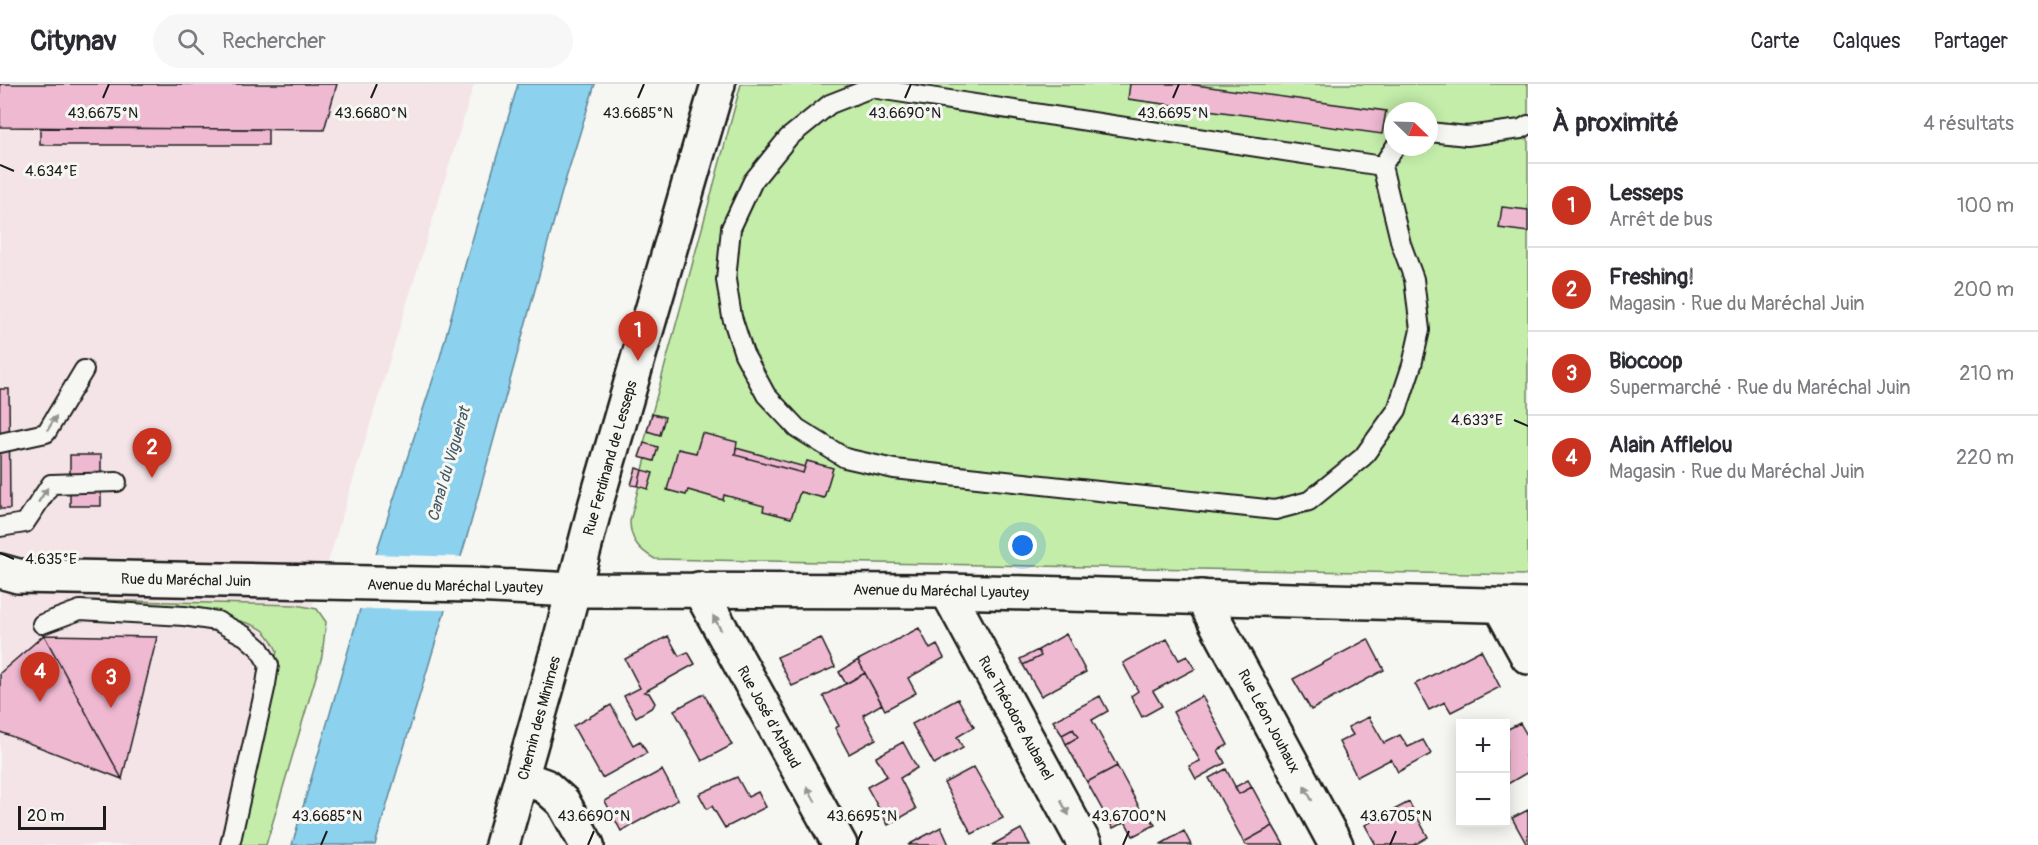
<!DOCTYPE html>
<html lang="fr">
<head>
<meta charset="utf-8">
<style>
  body { margin:0; font-family:Pangolin,sans-serif; background:#f7f7f7; color:#2b2b33 }
  .controls { position:absolute; right:18px; bottom:18px; display:grid; overflow:hidden; border-radius:0px; box-shadow:0 3px 15px #0003 }
  .controls button { width:54px; height:54px; display:grid; place-items:center; padding:0; border:0; border-bottom:2px solid #e1e1e2; background:#fff; color:#2b2b33; font:30px sans-serif }
  .compass { position:absolute; left:1384px; top:18px; width:54px; height:54px; border-radius:50%; background:#fff; box-shadow:0 3px 15px #0003; rotate:113deg }
  .scale { position:absolute; left:18px; bottom:15px; width:88px; box-sizing:border-box; padding-left:6px; border:3px solid #1c1c1c; border-top:0; font-size:16px; line-height:21px; white-space:nowrap; color:#1c1c1c; -webkit-text-stroke:4px #f6f6f2; paint-order:stroke }
  .you { position:absolute; left:1023px; top:462px; width:21px; height:21px; margin:-15px; border:4px solid #fff; border-radius:50%; background:#1a73e8; box-shadow:0 0 0 9px #1a73e833 }
  .badge { display:grid; place-items:center; width:39px; height:39px; border-radius:50%; background:#c8321e; color:#fff; font-size:20px; font-weight:700 }
  .pin { position:absolute; translate:-50% -50px; filter:drop-shadow(0 2px 3px #0008) }
  .pin::after { content:''; position:absolute; top:32px; width:21px; height:18px; background:inherit; clip-path:polygon(0 0,100% 0,50% 100%) }
  .list { margin:0; padding:0; list-style:none }
  h2 { display:flex; justify-content:space-between; align-items:center; height:78px; margin:0; padding:0 24px; font-size:26px }
  h2 small { font-size:20px; font-weight:400; color:#7c7c81 }
  .list li { display:grid; grid-template-columns:39px 1fr auto; gap:18px; align-items:center; box-sizing:border-box; height:84px; padding:0 24px; border-top:2px solid #e1e1e2 }
  .list b { display:block; font-size:22px; white-space:nowrap }
  .list p { margin:0; font-size:20px; white-space:nowrap; color:#7c7c81 }
  .list em { font-size:20px; font-style:normal; color:#7c7c81 }
  .icon { flex:none; width:33px; height:33px; fill:none; stroke:currentColor; stroke-width:2; stroke-linecap:round; stroke-linejoin:round }
  .map { position:relative; flex:none; width:1528px; height:761px; overflow:hidden }
  header { display:flex; align-items:center; gap:36px; box-sizing:border-box; height:84px; padding:0 30px; background:#fff; border-bottom:2px solid #e1e1e2 }
  header strong { font-size:28px }
  nav { display:flex; gap:33px; margin-inline-start:auto; font-size:21px }
  .search { width:420px; height:54px; background:#f7f7f7; display:flex; align-items:center; gap:15px; box-sizing:border-box; padding:0 21px; border-radius:33px; color:#7c7c81; font-size:22px }
  main { display:flex }
  aside { flex:1; background:#fff }
  .map>svg:first-child { display:block }
  .built { fill:#f4e4e8 }
  .green { fill:#c3eda9; stroke:#708462; stroke-width:1.5; fill-rule:evenodd }
  .water { fill:#8cd1ee; stroke:#5f899a; stroke-width:1.5 }
  .pier { fill:#f6f6f2 }
  .building { fill:#efb9d2; stroke:#1c1c1c; stroke-width:1.5 }
  .lines { fill:none; stroke-linecap:round; stroke-linejoin:round }
  .service-casing { stroke:#1c1c1c; stroke-width:22 }
  .minor-casing { stroke:#1c1c1c; stroke-width:38 }
  .secondary-casing { stroke:#1c1c1c; stroke-width:38 }
  .service { stroke:#f6f6f2; stroke-width:18 }
  .minor { stroke:#f6f6f2; stroke-width:33 }
  .secondary { stroke:#f6f6f2; stroke-width:33 }
  .oneway { fill:#949492 }
  .ticks { fill:none; stroke:#1c1c1c; stroke-width:2 }
  .labels { text-anchor:middle; stroke-width:6; stroke-linejoin:round; paint-order:stroke }
  .street-label { font-size:15px; fill:#1c1c1c; stroke:#f6f6f2 }
  .water-label { font-size:16px; font-style:italic; fill:#435b66; stroke:#f6f6f2 }
  .ticks-label { font-size:15px; text-anchor:middle; fill:#1c1c1c; stroke:#f6f6f2; stroke-width:6; stroke-linejoin:round; paint-order:stroke }
</style>
</head>
<body>
<header>
<strong>Citynav</strong>
<div class="search"><svg class="icon" aria-label="search" viewBox="0 0 24 24"><circle cx="10" cy="10" r="6"/><path d="M15 15l6 6"/></svg>Rechercher</div>
<nav><a>Carte</a><a>Calques</a><a>Partager</a></nav>
</header>
<main>
<div class="map">
<svg width="1528" height="761" viewBox="0 0 1528 761">
  <rect width="100%" height="100%" fill="#f6f6f2"/>
  <filter id="ink" filterUnits="userSpaceOnUse"><feTurbulence type="fractalNoise" baseFrequency=".0167" numOctaves="2"/><feDisplacementMap in="SourceGraphic" scale="12" xChannelSelector="R" yChannelSelector="G"/><feConvolveMatrix kernelMatrix="1 2 1 2 8 2 1 2 1" color-interpolation-filters="sRGB"/></filter>
  <g filter="url(#ink)">
    <!-- built -->
    <path class="built" d="M 0,0 L 474,0 L 325,488 L 222,761 L 0,761 Z"/>
    <!-- green -->
    <path class="green" d="M 741,0 L 1528,0 L 1528,491 L 655,475 C 639,466 630,456 630,437 L 646,374 L 654,376 L 657,363 L 644,359 ZM 1393,27 L 1429,27 L 1429,63 L 1393,63 Z
      M 87,516 L 296,521 L 317,525 L 326,538 L 322,572 L 266,761 L 236,761 L 277,567 C 274,560 270,553 264,547 C 242,528 123,524 89,522 Z"/>
    <!-- water -->
    <path class="water" d="M 518,0 L 595,0 L 563,104 L 468,449 L 375,761 L 292,761 L 378,463 L 439,277 L 467,174 Z"/>
    <!-- pier -->
    <path class="pier" d="M 373,470 L 464,473 L 448,526 L 357,525 Z"/>
    <!-- building -->
    <path class="building" d="M 0,0 L 337,0 L 324,46 L 0,43 Z
      M 1130,0 L 1188,0 L 1386,27 L 1382,50 L 1128,15 Z
      M 40,44 L 268,45 L 268,61 L 40,61 Z
      M 1502,123 L 1528,126 L 1528,148 L 1499,144 Z
      M 0,305 L 9,305 L 10,425 L 0,425 Z
      M 652,330 L 665,333 L 660,351 L 647,347 Z
      M 702,349 L 737,358 L 735,371 L 803,389 L 807,377 L 833,384 L 824,414 L 800,408 L 791,434 L 763,427 L 764,422 L 724,411 L 723,416 L 688,406 L 686,411 L 667,406 L 678,365 L 696,369 Z
      M 644,359 L 658,363 L 654,377 L 639,373 Z
      M 736,364 L 805,383 L 803,389 L 735,371 Z
      M 70,371 L 101,371 L 101,422 L 70,422 Z
      M 636,384 L 642,386 L 638,402 L 631,401 Z
      M 642,386 L 653,389 L 648,405 L 638,402 Z
      M 919,544 L 930,565 L 937,561 L 944,574 L 908,594 L 916,609 L 885,626 L 858,576 Z
      M 1066,550 L 1086,588 L 1041,612 L 1023,581 L 1041,572 L 1038,566 Z
      M 44,551 L 122,695 L 0,648 L 0,589 Z
      M 44,551 L 157,553 L 122,695 Z
      M 668,552 L 679,572 L 688,568 L 695,580 L 644,608 L 649,609 L 655,619 L 653,623 L 636,633 L 624,612 L 640,604 L 625,575 Z
      M 821,554 L 835,583 L 792,602 L 777,573 Z
      M 1167,555 L 1179,576 L 1187,572 L 1195,585 L 1153,607 L 1162,622 L 1142,633 L 1131,612 L 1138,607 L 1123,579 Z
      M 1368,555 L 1384,586 L 1311,626 L 1293,595 Z
      M 1038,566 L 1041,572 L 1023,581 L 1020,575 Z
      M 1481,566 L 1500,603 L 1451,628 L 1445,618 L 1429,626 L 1415,600 Z
      M 858,576 L 865,589 L 846,600 L 839,588 Z
      M 865,589 L 882,620 L 863,631 L 876,655 L 849,670 L 835,644 L 839,642 L 823,612 Z
      M 704,610 L 732,661 L 702,677 L 674,626 Z
      M 1100,612 L 1108,627 L 1092,636 L 1117,682 L 1087,698 L 1066,660 L 1078,653 L 1073,645 L 1062,651 L 1053,637 Z
      M 1202,612 L 1228,661 L 1218,666 L 1225,679 L 1196,695 L 1189,682 L 1200,677 L 1173,628 Z
      M 958,615 L 974,643 L 957,653 L 963,664 L 934,680 L 912,640 Z
      M 611,621 L 633,661 L 640,657 L 647,669 L 602,694 L 573,642 Z
      M 1369,633 L 1384,659 L 1400,651 L 1408,663 L 1423,656 L 1431,670 L 1398,688 L 1391,675 L 1357,693 L 1339,658 L 1353,651 L 1348,643 Z
      M 1520,639 L 1528,653 L 1528,670 L 1525,672 L 1528,678 L 1528,688 L 1506,701 L 1506,646 Z
      M 1073,645 L 1078,653 L 1066,660 L 1062,651 Z
      M 903,658 L 917,684 L 900,694 L 916,725 L 888,741 L 867,703 L 887,692 L 876,673 Z
      M 1117,682 L 1142,728 L 1146,726 L 1155,741 L 1133,752 L 1121,730 L 1108,736 L 1087,698 Z
      M 974,683 L 1003,734 L 972,750 L 944,699 Z
      M 1226,685 L 1239,710 L 1252,703 L 1273,742 L 1244,758 L 1209,694 Z
      M 662,686 L 678,716 L 621,747 L 605,717 Z
      M 737,693 L 748,713 L 758,708 L 766,723 L 725,744 L 712,722 L 707,725 L 699,710 Z
      M 1248,696 L 1252,703 L 1239,710 L 1235,703 Z
      M 1409,718 L 1428,753 L 1414,761 L 1376,761 L 1365,741 Z
      M 1528,726 L 1528,761 L 1527,761 L 1512,734 Z
      M 1121,730 L 1125,738 L 1113,744 L 1108,736 Z
      M 1273,742 L 1284,761 L 1246,761 L 1244,758 Z
      M 941,743 L 949,761 L 908,761 Z
      M 1021,745 L 1030,761 L 992,761 Z
      M 1184,747 L 1191,761 L 1162,761 L 1161,760 Z"/>
    <g class="lines">
      <defs>
        <path id="service" d="M 1429,48 L 1467,52 L 1521,45 L 1528,41
          M 1382,82 L 871,4 L 830,20 L 788,54 L 753,97 L 731,144 L 726,196 L 732,233 L 744,270 L 766,311 L 797,344 L 845,374 L 894,385 L 1275,426 L 1309,417 L 1363,373 L 1397,326 L 1412,281 L 1420,246 L 1414,195 L 1401,160 L 1382,82 L 1395,63
          M 0,359 L 46,349 L 84,286
          M 0,443 L 25,439 L 51,400 L 117,398
          M 42,540 L 80,526 L 184,532 L 217,537 L 245,552 L 259,564 L 269,581 L 266,600 L 230,761"/>
        <path id="minor" d="M 699,505 L 840,761
          M 947,507 L 1085,761
          M 1202,513 L 1336,761
          M 1500,522 L 1528,573
          M 523,694 L 545,702 L 563,718 L 587,761
          M 502,761 L 559,561 L 596,419 L 718,0"/>
        <path id="secondary" d="M 0,487 L 18,492 L 473,501 L 574,506 L 947,507 L 1528,522"/>
      </defs>
      <!-- service casing -->
      <use href="#service" class="service-casing"/>
      <!-- minor casing -->
      <use href="#minor" class="minor-casing"/>
      <!-- secondary casing -->
      <use href="#secondary" class="secondary-casing"/>
      <!-- service -->
      <use href="#service" class="service"/>
      <!-- minor -->
      <use href="#minor" class="minor"/>
      <!-- secondary -->
      <use href="#secondary" class="secondary"/>
    </g>
    <!-- one-way arrows -->
    <defs><path id="oneway-solid" d="M-6-.8H1V-3.2L6.5 0L1 3.2V.8H-6Z" transform="scale(1.5)"/></defs>
    <g class="oneway">
      <use href="#oneway-solid" transform="translate(52 339) rotate(-59)"/>
      <use href="#oneway-solid" transform="translate(43 411) rotate(-57)"/>
      <use href="#oneway-solid" transform="translate(717 539) rotate(-119)"/>
      <use href="#oneway-solid" transform="translate(1308 709) rotate(-118)"/>
      <use href="#oneway-solid" transform="translate(811 710) rotate(-119)"/>
      <use href="#oneway-solid" transform="translate(1065 724) rotate(61)"/>
    </g>
  </g>
  <!-- ticks -->
  <path class="ticks" d="M 103,14 L 109,0M 371,14 L 377,0M 638,14 L 644,0M 905,14 L 911,0M 1173,14 L 1179,0M 0,81 L 14,87M 1514,336 L 1528,342M 0,469 L 14,475M 321,761 L 327,747M 588,761 L 594,747M 856,761 L 862,747M 1123,761 L 1129,747M 1390,761 L 1396,747"/>
  <g class="labels">
    <!-- street labels -->
    <g class="street-label">
      <text transform="translate(610 374) rotate(-74)" y="5">Rue Ferdinand de Lesseps</text>
      <text transform="translate(186 496) rotate(1)" y="5">Rue du Maréchal Juin</text>
      <text transform="translate(455 502) rotate(1)" y="5">Avenue du Maréchal Lyautey</text>
      <text transform="translate(941 507) rotate(1)" y="5">Avenue du Maréchal Lyautey</text>
      <text transform="translate(769 633) rotate(61)" y="5">Rue José d'Arbaud</text>
      <text transform="translate(539 634) rotate(-75)" y="5">Chemin des Minimes</text>
      <text transform="translate(1016 634) rotate(61)" y="5">Rue Théodore Aubanel</text>
      <text transform="translate(1269 637) rotate(62)" y="5">Rue Léon Jouhaux</text>
    </g>
    <!-- water labels -->
    <g class="water-label">
      <text transform="translate(448 380) rotate(-74)" y="6">Canal du Vigueirat</text>
    </g>
  </g>
  <g class="ticks-label">
    <text x="103" y="34">43.6675°N</text>
    <text x="371" y="34">43.6680°N</text>
    <text x="638" y="34">43.6685°N</text>
    <text x="905" y="34">43.6690°N</text>
    <text x="1173" y="34">43.6695°N</text>
    <text x="51" y="92">4.634°E</text>
    <text x="1477" y="341">4.633°E</text>
    <text x="51" y="480">4.635°E</text>
    <text x="327" y="737">43.6685°N</text>
    <text x="594" y="737">43.6690°N</text>
    <text x="862" y="737">43.6695°N</text>
    <text x="1129" y="737">43.6700°N</text>
    <text x="1396" y="737">43.6705°N</text>
  </g>
</svg>
<div class="controls">
<button>+</button>
<button>−</button>
</div>
<svg class="compass" viewBox="-18 -18 36 36"><path d="M0-13l5 13h-10z" fill="#e53935"/><path d="M0 13l5-13h-10z" fill="#7c7c81"/></svg>
<div class="scale">20 m</div>
<div class="you"></div>
<div class="pin badge" style="left:638px;top:277px">1</div>
<div class="pin badge" style="left:152px;top:394px">2</div>
<div class="pin badge" style="left:111px;top:624px">3</div>
<div class="pin badge" style="left:40px;top:618px">4</div>
</div>
<aside>
<h2>À proximité<small>4 résultats</small></h2>
<ul class="list">
<li><span class="badge">1</span><div><b>Lesseps</b><p>Arrêt de bus</p></div><em>100 m</em></li>
<li><span class="badge">2</span><div><b>Freshing!</b><p>Magasin · Rue du Maréchal Juin</p></div><em>200 m</em></li>
<li><span class="badge">3</span><div><b>Biocoop</b><p>Supermarché · Rue du Maréchal Juin</p></div><em>210 m</em></li>
<li><span class="badge">4</span><div><b>Alain Afflelou</b><p>Magasin · Rue du Maréchal Juin</p></div><em>220 m</em></li>
</ul>
</aside>
</main>
</body>
</html>
